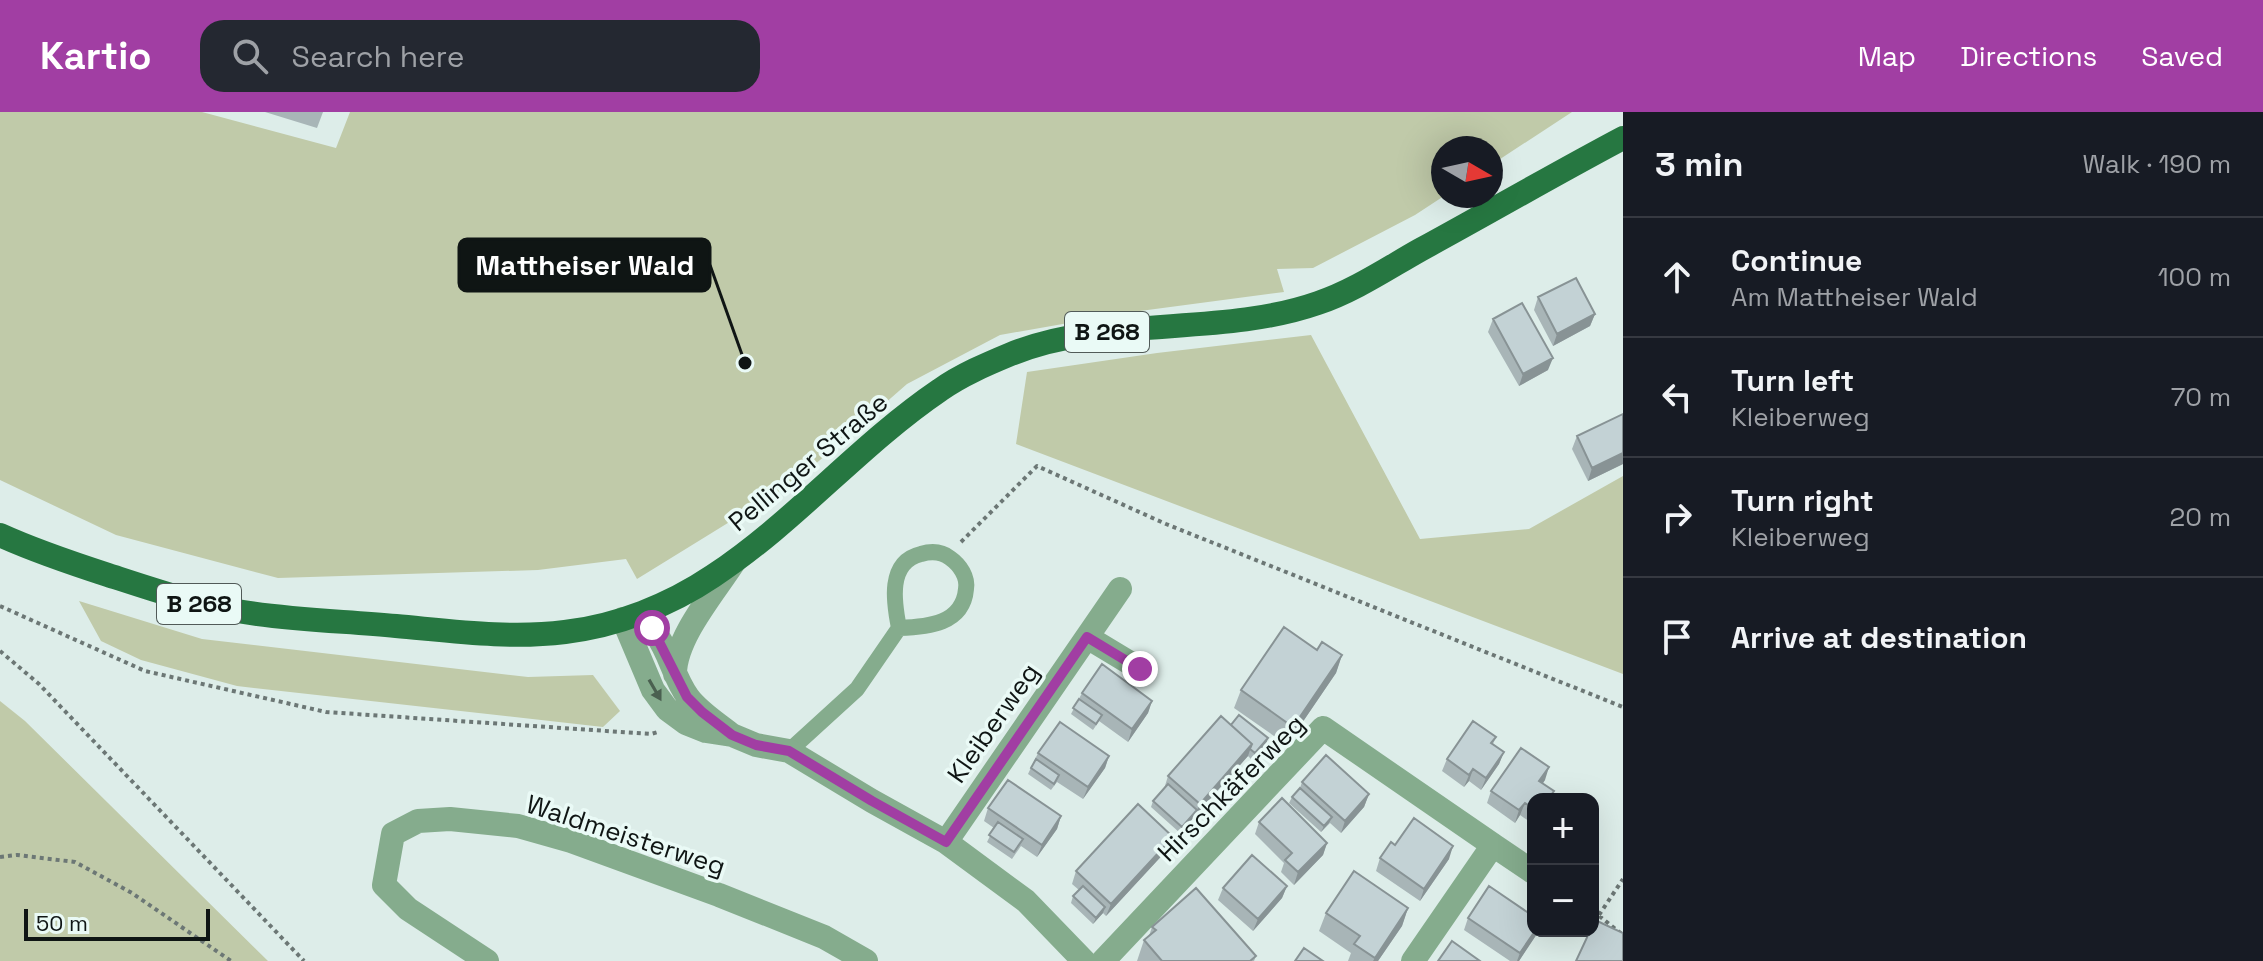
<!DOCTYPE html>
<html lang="en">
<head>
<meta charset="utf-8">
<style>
  body { margin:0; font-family:"Space Grotesk",sans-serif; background:#242831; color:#f1f3f6 }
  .controls { position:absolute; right:24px; bottom:24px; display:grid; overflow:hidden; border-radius:16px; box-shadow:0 8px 32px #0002 }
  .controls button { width:72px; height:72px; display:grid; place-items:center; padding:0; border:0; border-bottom:2px solid #363941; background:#171b24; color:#f1f3f6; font:40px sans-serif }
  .compass { position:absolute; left:1431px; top:24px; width:72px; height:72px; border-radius:50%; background:#171b24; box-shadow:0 8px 32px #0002; rotate:99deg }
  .scale { position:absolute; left:24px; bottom:20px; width:186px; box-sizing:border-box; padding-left:8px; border:4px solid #0f1514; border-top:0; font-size:22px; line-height:28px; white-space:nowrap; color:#0f1514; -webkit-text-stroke:6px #eafaf6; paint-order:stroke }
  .stop { position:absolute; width:24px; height:24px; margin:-18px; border:6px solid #a13ea3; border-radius:50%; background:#fff }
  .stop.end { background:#a13ea3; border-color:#fff; box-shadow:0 2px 8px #0008 }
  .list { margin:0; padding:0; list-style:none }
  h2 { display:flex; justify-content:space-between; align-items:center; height:104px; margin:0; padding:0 32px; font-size:34px }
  h2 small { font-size:26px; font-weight:400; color:#9ea1a6 }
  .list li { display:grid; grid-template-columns:52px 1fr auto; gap:24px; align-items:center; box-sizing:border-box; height:120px; padding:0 32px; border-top:2px solid #363941 }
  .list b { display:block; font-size:30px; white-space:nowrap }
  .list p { margin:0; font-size:26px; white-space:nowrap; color:#9ea1a6 }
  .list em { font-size:26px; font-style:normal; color:#9ea1a6 }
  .icon { flex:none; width:44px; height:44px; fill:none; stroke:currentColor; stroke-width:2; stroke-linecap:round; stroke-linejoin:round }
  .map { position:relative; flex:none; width:1623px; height:849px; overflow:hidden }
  header { display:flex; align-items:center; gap:48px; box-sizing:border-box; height:112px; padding:0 40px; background:#a13ea3; color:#fff }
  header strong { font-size:38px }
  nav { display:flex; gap:44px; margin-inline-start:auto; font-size:28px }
  .search { width:560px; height:72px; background:#242831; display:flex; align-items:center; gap:20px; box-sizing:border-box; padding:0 28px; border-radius:24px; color:#9ea1a6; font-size:30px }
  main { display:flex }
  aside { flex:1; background:#171b24 }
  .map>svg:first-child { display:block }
  .green { fill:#c0caa9 }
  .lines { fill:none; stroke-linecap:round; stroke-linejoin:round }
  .path { stroke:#6c7775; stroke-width:4; stroke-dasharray:4 4; stroke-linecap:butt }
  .lane { stroke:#85ac8d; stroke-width:16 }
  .street { stroke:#85ac8d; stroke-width:24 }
  .primary { stroke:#267741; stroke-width:24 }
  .wall { fill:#a8b5b7 }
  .shaded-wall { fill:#889395 }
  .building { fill:#c3d2d5; stroke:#889395; stroke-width:2 }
  .oneway { fill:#4a6050 }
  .route { stroke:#a13ea3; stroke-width:10 }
  .labels { text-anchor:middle; stroke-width:7; stroke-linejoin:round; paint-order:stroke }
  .shield { fill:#eafaf6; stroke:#515a58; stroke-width:2 }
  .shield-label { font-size:24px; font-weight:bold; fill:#0f1514 }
  .street-label { font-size:26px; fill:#0f1514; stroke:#eafaf6 }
  .leader { fill:none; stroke:#0f1514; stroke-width:3 }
  .callout-dot { fill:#0f1514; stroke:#eafaf6; stroke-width:3 }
  .callout { fill:#0f1514; stroke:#0f1514; stroke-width:3 }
  .callout-label { font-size:28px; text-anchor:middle; font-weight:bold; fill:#fff }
</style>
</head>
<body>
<header>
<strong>Kartio</strong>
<div class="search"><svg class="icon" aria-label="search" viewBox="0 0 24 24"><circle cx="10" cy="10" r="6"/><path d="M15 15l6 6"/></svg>Search here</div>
<nav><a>Map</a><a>Directions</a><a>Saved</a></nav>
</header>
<main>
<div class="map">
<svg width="1623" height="849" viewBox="0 0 1623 849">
  <rect width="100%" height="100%" fill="#ddede9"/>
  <!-- green -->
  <path class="green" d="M 0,0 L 202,0 L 336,36 L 350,0 L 1572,0 L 1491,53 L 1491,36 L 1443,36 L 1444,84 L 1415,103 L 1313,156 L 1277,157 L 1284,180 L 1125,201 L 1000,223 L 907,272 L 796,369 L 637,467 L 626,447 L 538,458 L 278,466 L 116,423 L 0,368 Z
    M 1311,223 L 1420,427 L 1529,417 L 1623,364 L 1623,562 L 1016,332 L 1027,260 L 1157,241 Z
    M 79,489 L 202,527 L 528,565 L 593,563 L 620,599 L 603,615 L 237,574 L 141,548 L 101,529 Z
    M 0,589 L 25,609 L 268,849 L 0,849 Z"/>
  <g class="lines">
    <!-- path -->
    <path class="path" d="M 961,430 L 1037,354 L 1166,412 L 1623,595
      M 0,494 L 145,559 L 326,600 L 651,622 L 658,620
      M 0,539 L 39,572 L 304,849
      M 0,745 L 17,743 L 75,750 L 132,781 L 231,849
      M 1593,799 L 1623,823
      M 1599,803 L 1623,767"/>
    <!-- lane -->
    <path class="lane" d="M 789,639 L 857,577 L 899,516 C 894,491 887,450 921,442 C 931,439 941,439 950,446 C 960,453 968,465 966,477 C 963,512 928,515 899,516"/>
    <!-- street -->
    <path class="street" d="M 1087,525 L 1140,557
      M 675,562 C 675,526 714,481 734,450
      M 732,623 C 717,611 699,600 688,585 C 666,556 668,508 623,507 L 653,578 L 667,597 L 686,611 L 706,619 L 732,623 L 756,633 L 789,639 L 872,689 L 946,730 L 1026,789 L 1084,849
      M 946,730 L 1120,477
      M 1493,733 L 1533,760
      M 487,849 L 408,797 L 384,773 L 393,722 L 418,709 L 450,707 L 518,714 L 571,729 L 719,783 L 824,825 L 866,849
      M 1103,849 L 1323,616 L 1493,733 L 1413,849"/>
    <!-- primary -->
    <path class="primary" d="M 0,423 C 35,439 71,451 108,463 C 151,477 192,491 237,499 C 289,508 343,509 396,514 C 452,519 509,527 565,520 C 617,514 670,493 713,464 C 795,410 859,333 940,278 C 961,263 987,252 1011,242 C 1108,203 1221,225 1318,191 C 1354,179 1388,156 1420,138 C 1488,101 1555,62 1623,26"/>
  </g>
  <!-- wall -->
  <path class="wall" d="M 265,0 L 323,0 L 317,16 Z
    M 1538,185 L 1595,202 L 1590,214 L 1553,234 L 1534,198 Z
    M 1493,207 L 1548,258 L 1519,274 L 1488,220 Z
    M 1623,302 L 1623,352 L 1588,369 L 1572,337 L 1577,324 Z
    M 1317,538 L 1342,543 L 1336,561 L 1287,633 L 1234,596 L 1241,578 Z
    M 1082,581 L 1152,589 L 1148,601 L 1128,630 L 1099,609 L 1093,618 L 1071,602 Z
    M 1231,613 L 1268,626 L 1266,632 L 1252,648 L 1248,644 L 1180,721 L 1151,695 L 1153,689 L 1164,677 L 1168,664 Z
    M 1496,625 L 1493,632 L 1504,640 L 1499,652 L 1481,678 L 1469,669 L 1464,675 L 1442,659 L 1447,647 Z
    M 1038,641 L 1109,644 L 1105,656 L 1083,687 L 1057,670 L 1051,678 L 1028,662 Z
    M 1545,668 L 1533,687 L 1533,712 L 1520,703 L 1515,711 L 1487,691 L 1491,679 Z
    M 1302,670 L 1369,682 L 1364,695 L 1341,721 L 1330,711 L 1321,720 L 1289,691 L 1292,685 L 1300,676 Z
    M 988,696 L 1061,704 L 1057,717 L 1037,745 L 1021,734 L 1012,747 L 987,730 L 994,716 L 984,709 Z
    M 1259,710 L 1327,731 L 1323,743 L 1294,773 L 1281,760 L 1284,751 L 1255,722 Z
    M 1173,725 L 1168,737 L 1106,804 L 1103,801 L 1093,812 L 1071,791 L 1073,784 L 1079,778 L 1072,772 L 1076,759 Z
    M 1395,733 L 1449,747 L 1420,789 L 1376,759 L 1380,746 Z
    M 1287,774 L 1282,786 L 1253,819 L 1218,788 L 1223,776 Z
    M 1408,796 L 1402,814 L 1378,849 L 1348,849 L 1351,841 L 1319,819 L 1326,801 Z
    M 1468,806 L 1533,819 L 1538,819 L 1519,849 L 1510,849 L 1464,818 Z
    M 1152,815 L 1256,844 L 1254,849 L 1137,849 L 1144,828 L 1149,824 Z"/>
  <!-- shaded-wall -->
  <path class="shaded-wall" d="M 1595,202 L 1590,214 L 1553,234 L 1557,222 Z
    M 1553,246 L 1548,258 L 1519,274 L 1523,262 Z
    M 1623,341 L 1623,352 L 1588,369 L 1592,356 Z
    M 1342,543 L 1336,561 L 1287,633 L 1293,615 Z
    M 1152,589 L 1148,601 L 1128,630 L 1132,617 Z
    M 1268,626 L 1266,632 L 1252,648 L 1255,641 Z
    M 1252,632 L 1248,644 L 1180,721 L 1182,715 L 1197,698 L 1200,692 Z
    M 1504,640 L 1499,652 L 1481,678 L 1486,666 Z
    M 1109,644 L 1105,656 L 1083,687 L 1088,675 Z
    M 1549,655 L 1545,668 L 1535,682 L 1539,669 Z
    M 1473,657 L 1469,669 L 1464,675 L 1469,663 Z
    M 1369,682 L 1364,695 L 1341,721 L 1345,709 Z
    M 1525,691 L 1520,703 L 1515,711 L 1519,698 Z
    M 1061,704 L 1057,717 L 1037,745 L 1042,733 Z
    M 1332,705 L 1329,711 L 1321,720 L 1324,714 Z
    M 1173,725 L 1168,737 L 1106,804 L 1111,792 Z
    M 1327,731 L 1323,743 L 1294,773 L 1298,760 Z
    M 1453,734 L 1449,747 L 1420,789 L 1424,777 Z
    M 1287,774 L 1282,786 L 1253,819 L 1258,807 Z
    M 1105,795 L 1103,801 L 1093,812 L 1096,806 Z
    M 1408,796 L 1402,814 L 1378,849 L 1373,849 Z
    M 1535,819 L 1538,819 L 1537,822 L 1519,849 L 1517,849 L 1520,841 Z"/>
  <!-- building -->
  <path class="building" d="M 1576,166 L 1595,202 L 1557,222 L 1538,185 Z
    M 1522,191 L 1553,246 L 1523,262 L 1493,207 Z
    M 1623,302 L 1623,341 L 1592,356 L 1577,324 Z
    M 1284,515 L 1317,538 L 1322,530 L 1342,543 L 1293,615 L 1241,578 Z
    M 1102,552 L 1152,589 L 1132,617 L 1082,581 Z
    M 1079,587 L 1102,603 L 1096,612 L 1073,596 Z
    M 1239,603 L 1268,626 L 1255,641 L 1250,637 L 1252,632 L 1231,613 Z
    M 1221,604 L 1252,632 L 1200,692 L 1168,664 Z
    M 1473,609 L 1496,625 L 1491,631 L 1504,640 L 1486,666 L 1473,657 L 1469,663 L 1447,647 Z
    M 1060,610 L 1109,644 L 1088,675 L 1038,641 Z
    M 1521,636 L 1549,655 L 1539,669 L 1554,679 L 1548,687 L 1533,687 L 1533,696 L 1525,691 L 1519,698 L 1491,679 Z
    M 1326,643 L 1369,682 L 1345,709 L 1302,670 Z
    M 1036,647 L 1059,663 L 1054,672 L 1031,656 Z
    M 1008,668 L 1061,704 L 1042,733 L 988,696 Z
    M 1168,672 L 1197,698 L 1182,715 L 1153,689 Z
    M 1300,676 L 1332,705 L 1324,714 L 1292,685 Z
    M 1282,686 L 1327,731 L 1298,760 L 1285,748 L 1292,741 L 1259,710 Z
    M 1138,692 L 1173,725 L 1111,792 L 1076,759 Z
    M 1414,706 L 1453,734 L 1424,777 L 1380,746 L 1391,730 L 1395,733 Z
    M 998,710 L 1023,727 L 1014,740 L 989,723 Z
    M 1252,743 L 1287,774 L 1258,807 L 1223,776 Z
    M 1354,759 L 1408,796 L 1375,846 L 1354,832 L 1360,824 L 1326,801 Z
    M 1083,774 L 1105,795 L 1096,806 L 1073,784 Z
    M 1489,774 L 1533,804 L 1533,819 L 1535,819 L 1520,841 L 1468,806 Z
    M 1196,776 L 1256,844 L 1250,849 L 1162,849 L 1144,828 L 1156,818 L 1152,815 Z
    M 1595,808 L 1623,821 L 1623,849 L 1576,849 L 1590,819 L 1593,819 L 1593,813 Z
    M 1452,829 L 1480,849 L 1438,849 Z
    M 1304,836 L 1323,849 L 1295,849 Z"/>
  <!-- one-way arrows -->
  <defs><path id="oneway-solid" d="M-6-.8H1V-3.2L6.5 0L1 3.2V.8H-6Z" transform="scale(2)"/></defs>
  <use class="oneway" href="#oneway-solid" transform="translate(655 578) rotate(60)"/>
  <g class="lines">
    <!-- route -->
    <path class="route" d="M 652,516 L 687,585 L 702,600 L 732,623 L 756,633 L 789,639 L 872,689 L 946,730 L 1087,525 L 1140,557"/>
  </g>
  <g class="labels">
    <!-- shield labels -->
    <g class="shield">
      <rect x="1065" y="200" width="84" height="40" rx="6"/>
      <rect x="157" y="472" width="84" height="40" rx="6"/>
    </g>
    <g class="shield-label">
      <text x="1107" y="228">B 268</text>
      <text x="199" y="500">B 268</text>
    </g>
    <!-- street labels -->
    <g class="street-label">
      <text transform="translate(808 350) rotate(-40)" y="9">Pellinger Straße</text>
      <text transform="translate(993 611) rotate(-55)" y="9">Kleiberweg</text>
      <text transform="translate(1231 676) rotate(-45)" y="9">Hirschkäferweg</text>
      <text transform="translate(626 723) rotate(18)" y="9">Waldmeisterweg</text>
    </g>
  </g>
  <!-- callouts -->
  <path class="leader" d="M745 251L710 153"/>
  <circle class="callout-dot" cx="745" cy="251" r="8"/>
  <rect class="callout" x="459" y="127" width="251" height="52" rx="8"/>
  <g class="callout-label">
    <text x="585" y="163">Mattheiser Wald</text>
  </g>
</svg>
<div class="controls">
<button>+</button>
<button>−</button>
</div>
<svg class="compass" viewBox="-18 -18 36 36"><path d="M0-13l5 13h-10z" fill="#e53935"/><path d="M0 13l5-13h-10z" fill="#9ea1a6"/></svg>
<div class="scale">50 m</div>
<div class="stop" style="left:652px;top:516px"></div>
<div class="stop end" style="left:1140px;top:557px"></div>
</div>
<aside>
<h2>3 min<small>Walk · 190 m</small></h2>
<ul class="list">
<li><svg class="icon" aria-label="ahead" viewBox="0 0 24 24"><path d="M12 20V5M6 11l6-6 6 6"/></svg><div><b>Continue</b><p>Am Mattheiser Wald</p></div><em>100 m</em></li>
<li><svg class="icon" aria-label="left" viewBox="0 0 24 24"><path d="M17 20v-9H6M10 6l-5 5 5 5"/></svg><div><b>Turn left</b><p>Kleiberweg</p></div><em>70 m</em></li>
<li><svg class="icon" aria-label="right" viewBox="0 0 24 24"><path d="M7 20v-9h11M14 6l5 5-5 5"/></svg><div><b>Turn right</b><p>Kleiberweg</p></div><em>20 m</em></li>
<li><svg class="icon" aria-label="arrive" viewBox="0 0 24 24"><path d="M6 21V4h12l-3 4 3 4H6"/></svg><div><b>Arrive at destination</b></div></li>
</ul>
</aside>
</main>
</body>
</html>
